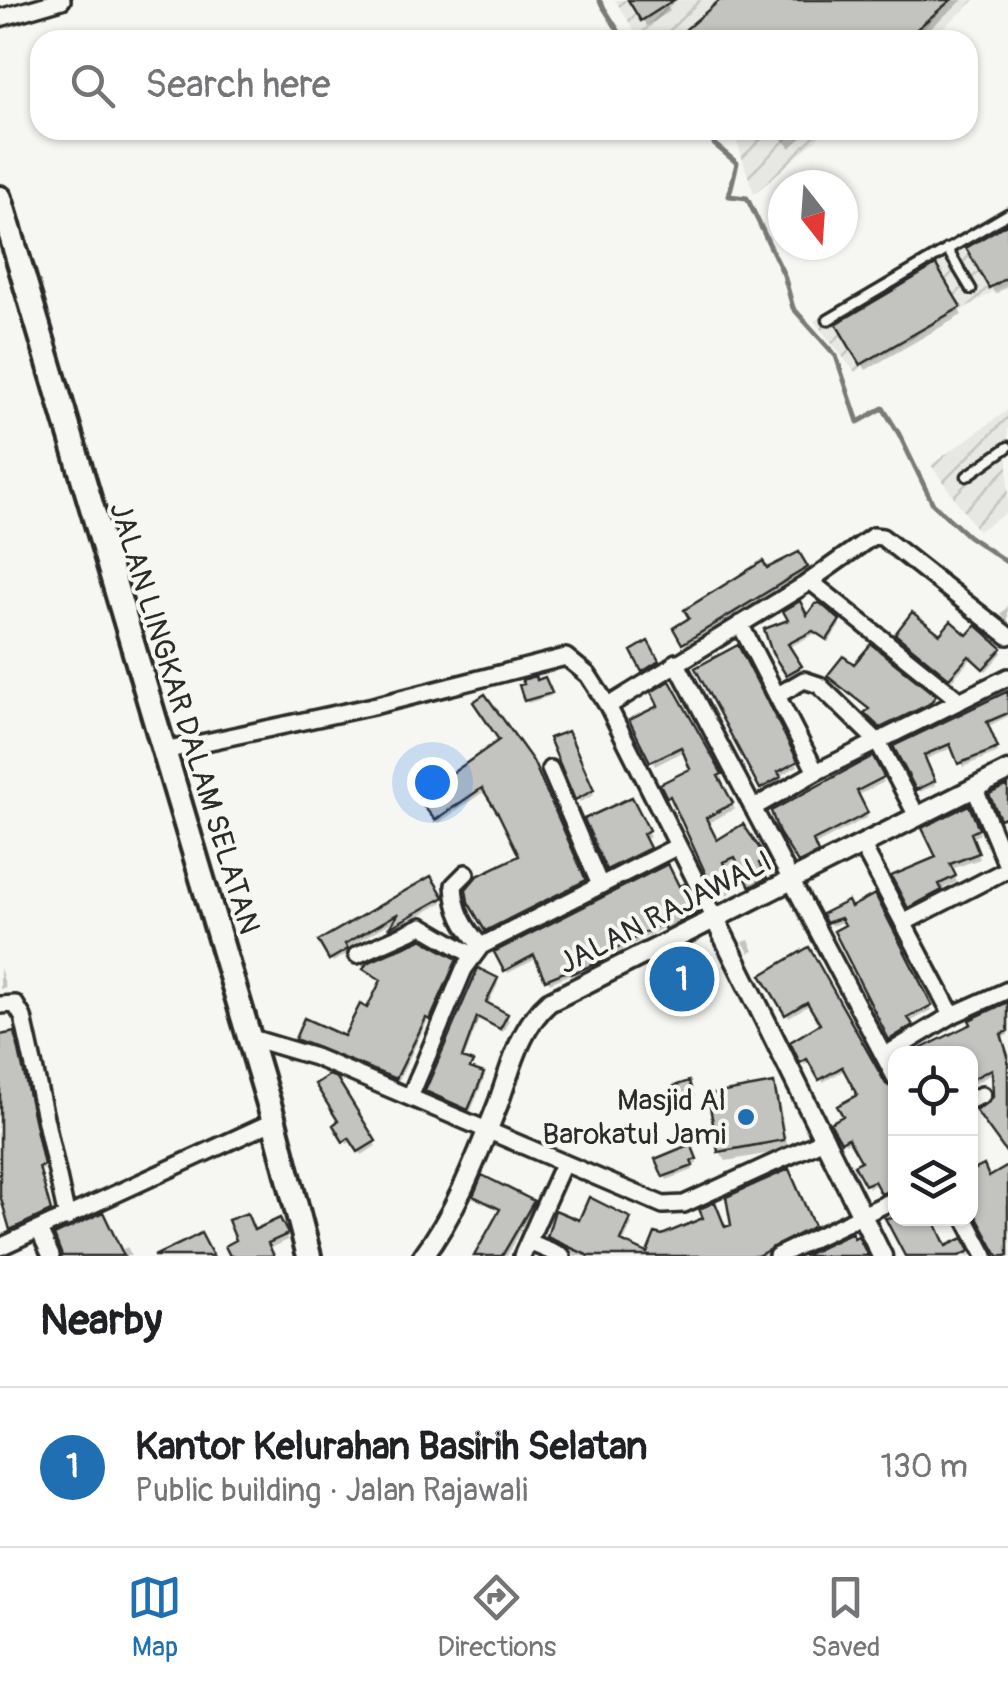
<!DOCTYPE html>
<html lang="en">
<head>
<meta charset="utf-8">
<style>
  body { margin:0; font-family:Pangolin,sans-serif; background:#f2f2f2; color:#202124 }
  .controls { position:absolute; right:30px; bottom:30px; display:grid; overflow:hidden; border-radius:20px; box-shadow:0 2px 8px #0004 }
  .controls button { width:90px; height:90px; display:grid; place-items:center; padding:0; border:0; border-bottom:2px solid #e0e0e0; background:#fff; color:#202124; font:50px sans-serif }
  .compass { position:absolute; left:768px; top:170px; width:90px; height:90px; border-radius:50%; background:#fff; box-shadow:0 2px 8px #0004; rotate:163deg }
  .you { position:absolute; left:432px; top:782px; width:35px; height:35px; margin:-25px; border:8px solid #fff; border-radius:50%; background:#1a73e8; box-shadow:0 0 0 15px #1a73e833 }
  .badge { display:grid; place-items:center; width:65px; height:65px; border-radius:50%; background:#1f6fb2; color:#fff; font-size:32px; font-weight:700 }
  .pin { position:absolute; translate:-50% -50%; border:5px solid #fff; box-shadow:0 2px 10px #0006 }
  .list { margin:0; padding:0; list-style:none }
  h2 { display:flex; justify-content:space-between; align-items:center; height:130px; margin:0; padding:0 40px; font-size:42px }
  h2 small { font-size:32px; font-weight:400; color:#757577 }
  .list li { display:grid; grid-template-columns:65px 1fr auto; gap:30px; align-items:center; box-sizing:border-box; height:160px; padding:0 40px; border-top:2px solid #e0e0e0 }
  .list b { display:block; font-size:38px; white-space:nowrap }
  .list p { margin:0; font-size:32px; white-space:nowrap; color:#757577 }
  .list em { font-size:32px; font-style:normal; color:#757577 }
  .icon { flex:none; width:55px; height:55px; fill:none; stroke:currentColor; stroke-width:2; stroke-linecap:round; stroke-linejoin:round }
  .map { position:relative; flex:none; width:1008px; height:1256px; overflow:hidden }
  .search { position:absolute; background:#fff; box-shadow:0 2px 8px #0004; left:30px; right:30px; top:30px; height:110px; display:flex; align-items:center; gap:25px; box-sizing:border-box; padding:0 35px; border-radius:30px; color:#757577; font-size:38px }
  .sheet { height:290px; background:#fff }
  nav { display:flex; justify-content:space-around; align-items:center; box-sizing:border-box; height:140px; border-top:2px solid #e0e0e0; background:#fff; font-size:28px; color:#757577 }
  nav a { display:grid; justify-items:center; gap:5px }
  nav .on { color:#1f6fb2 }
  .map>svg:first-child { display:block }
  .industrial { fill:url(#industrial-furrows) }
  .shadow { fill:#0003 }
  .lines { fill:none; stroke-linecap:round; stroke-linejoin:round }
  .stream { stroke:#7a7a78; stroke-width:5 }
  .building { fill:#c3c3c0; stroke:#2b2b2b; stroke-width:2.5 }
  .service-casing { stroke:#2b2b2b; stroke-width:15 }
  .minor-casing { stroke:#2b2b2b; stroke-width:22 }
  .tertiary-casing { stroke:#2b2b2b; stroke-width:25 }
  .primary-casing { stroke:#2b2b2b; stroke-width:30 }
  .service { stroke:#f6f6f2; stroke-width:8 }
  .minor { stroke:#f6f6f2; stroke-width:15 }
  .tertiary { stroke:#f6f6f2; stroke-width:18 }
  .primary { stroke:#f6f6f2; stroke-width:22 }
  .poi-dot { fill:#1f6fb2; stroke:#f6f6f2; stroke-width:4 }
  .labels { text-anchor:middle; stroke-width:8; stroke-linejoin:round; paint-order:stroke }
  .street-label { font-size:30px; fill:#2b2b2b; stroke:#f6f6f2 }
  .poi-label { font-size:30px; fill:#2b2b2b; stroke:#f6f6f2; text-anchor:end }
</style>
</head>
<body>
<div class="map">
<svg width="1008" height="1256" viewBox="0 0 1008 1256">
  <defs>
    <pattern id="industrial-furrows" width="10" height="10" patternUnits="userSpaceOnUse" patternTransform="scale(2.5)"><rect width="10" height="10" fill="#e7e7e3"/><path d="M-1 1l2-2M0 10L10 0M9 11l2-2" fill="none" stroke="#c6c6c3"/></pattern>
  </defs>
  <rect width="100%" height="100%" fill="#f6f6f2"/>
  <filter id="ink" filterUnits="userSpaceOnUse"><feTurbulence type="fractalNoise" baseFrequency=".01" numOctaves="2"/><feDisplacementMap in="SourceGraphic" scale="20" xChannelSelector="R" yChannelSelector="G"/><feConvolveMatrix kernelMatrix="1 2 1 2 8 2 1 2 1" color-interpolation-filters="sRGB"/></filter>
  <g filter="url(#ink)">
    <!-- industrial -->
    <path class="industrial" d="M 615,0 L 975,0 L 929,40 L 640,40 Z
      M 733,130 L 827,130 L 754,194 Z
      M 1008,204 L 1008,283 L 855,372 L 814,321 Z
      M 1008,410 L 1008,512 L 978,531 L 931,465 Z"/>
    <!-- shadow -->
    <path class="shadow" d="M 630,0 L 663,0 L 670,11 L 647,26 Z
      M 723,0 L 963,0 L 916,40 L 696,40 Z
      M 774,130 L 811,130 L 790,148 Z
      M 1008,226 L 1008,286 L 995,294 L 969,249 Z
      M 936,268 L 962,315 L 866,370 L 840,325 Z
      M 798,556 L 809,573 L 687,647 L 676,629 L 766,571 Z
      M 1008,606 L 1008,623 L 1001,614 Z
      M 807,620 L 838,621 L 840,625 L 829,642 L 816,633 L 788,648 L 801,670 L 790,677 L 775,652 Z
      M 898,635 L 941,638 L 1000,649 L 1002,653 L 986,671 L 972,658 L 952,680 Z
      M 647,644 L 659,666 L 647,674 L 634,652 Z
      M 737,648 L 798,766 L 778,777 L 781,782 L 765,791 L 698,669 Z
      M 855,668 L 934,697 L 936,702 L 930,708 L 884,731 L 870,718 L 871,711 L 830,676 Z
      M 544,680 L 551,696 L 528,703 L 526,700 L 536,682 Z
      M 669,684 L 723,779 L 719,781 L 734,809 L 707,824 L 716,844 L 743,828 L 768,865 L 760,869 L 768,884 L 755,890 L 739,860 L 723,868 L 732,892 L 720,898 L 674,800 L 672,801 L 663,785 L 695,770 L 686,750 L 655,766 L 633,721 L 661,707 Z
      M 1008,691 L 1008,716 L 987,727 L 998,752 L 963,767 L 954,747 L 924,760 L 935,785 L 920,792 L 896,748 Z
      M 567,734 L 594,795 L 580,802 L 552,739 Z
      M 872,760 L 884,782 L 857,796 L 868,817 L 813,846 L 818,857 L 803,865 L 798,856 Z
      M 534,769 L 586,885 L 489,934 L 470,901 L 522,857 L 486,790 L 439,823 L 423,802 Z
      M 631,801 L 650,837 L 644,840 L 651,854 L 611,874 L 608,869 Z
      M 971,813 L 980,834 L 972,838 L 980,859 L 951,869 L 957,882 L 940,890 L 943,896 L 913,912 L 895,878 L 939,858 Z
      M 430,879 L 443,902 L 393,931 L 399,918 L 345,949 L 348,954 L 333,962 L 322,942 Z
      M 684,887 L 699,917 L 670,932 L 666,926 L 600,963 L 602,966 L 575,977 L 573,973 L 550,983 L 538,958 L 508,973 L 498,953 Z
      M 874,898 L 932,1010 L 908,1023 L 913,1031 L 893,1043 L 838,932 L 848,926 L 846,921 L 831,926 L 825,915 L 850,910 Z
      M 749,940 L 754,951 L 749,953 L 743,942 Z
      M 808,950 L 890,1092 L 896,1091 L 896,1166 L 890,1169 L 896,1179 L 896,1192 L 885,1196 L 878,1183 L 869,1188 L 857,1166 L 864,1163 L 853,1140 L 845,1144 L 834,1124 L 846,1117 L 860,1096 L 846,1069 L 823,1082 L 811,1061 L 804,1065 L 793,1043 L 823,1025 L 811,1004 L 789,1017 L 765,976 Z
      M 455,961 L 458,966 L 433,1023 L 428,1020 L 398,1082 L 300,1043 L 297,1039 L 345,1039 L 368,1011 L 383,982 L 366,969 Z
      M 0,968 L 6,987 L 0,989 Z
      M 496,980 L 498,984 L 487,1006 L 509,1020 L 503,1032 L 479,1019 L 463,1061 L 471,1064 L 472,1071 L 484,1079 L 470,1113 L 430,1095 L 427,1091 Z
      M 1008,1007 L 1008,1035 L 1001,1038 L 1008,1064 L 1008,1151 L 995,1099 L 995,1073 L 970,1085 L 970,1054 Z
      M 0,1038 L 16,1039 L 44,1169 L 39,1171 L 52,1216 L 14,1233 L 0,1180 Z
      M 335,1080 L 376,1146 L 362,1155 L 353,1141 L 347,1144 L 336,1126 L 341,1122 Z
      M 773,1086 L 778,1095 L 788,1150 L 726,1161 L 720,1152 L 711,1097 Z
      M 690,1148 L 697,1164 L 692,1166 L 693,1170 L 667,1180 L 665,1176 Z
      M 788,1172 L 815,1230 L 765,1256 L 574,1256 L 573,1251 L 549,1237 L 580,1223 L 629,1220 L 632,1224 L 622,1245 L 650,1254 L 734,1227 Z
      M 476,1195 L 530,1202 L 533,1206 L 507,1256 L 478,1256 L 501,1211 Z
      M 896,1214 L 896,1218 L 946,1218 L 934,1225 L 945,1249 L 962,1241 L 970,1256 L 907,1256 L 888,1218 Z
      M 279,1221 L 288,1240 L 269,1249 L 272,1256 L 232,1256 L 253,1233 Z
      M 127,1247 L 132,1256 L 66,1256 L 119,1251 Z"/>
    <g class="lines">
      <!-- stream -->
      <path class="stream" d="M 599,0 L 624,40
        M 714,130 L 714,144 L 737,163 L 729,196 L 747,198 L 784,275 L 793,308 L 836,356 L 858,422 L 883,408 L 899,434 L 933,504 L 968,536 L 1008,563"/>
    </g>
    <!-- building -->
    <path class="building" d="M 628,0 L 674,0 L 641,21 Z
      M 720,0 L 951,0 L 904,40 L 696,40 L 686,29 Z
      M 1008,223 L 1008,277 L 989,288 L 966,248 Z
      M 936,265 L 961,307 L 860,365 L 836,324 Z
      M 799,552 L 808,567 L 682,644 L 673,628 L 689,618 L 684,610 L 763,561 L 767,568 Z
      M 800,601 L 807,615 L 815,604 L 820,603 L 840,620 L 827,640 L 813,631 L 788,644 L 802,666 L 786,675 L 772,653 L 764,629 L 788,620 L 783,611 Z
      M 912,612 L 940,634 L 951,621 L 967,635 L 976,625 L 1002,648 L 983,669 L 969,656 L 949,678 L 895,634 Z
      M 648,641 L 659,661 L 642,672 L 631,651 Z
      M 871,644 L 936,696 L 929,704 L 880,728 L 864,713 L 869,709 L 827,676 L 843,656 L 854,664 Z
      M 738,645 L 798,761 L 778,772 L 781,777 L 760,789 L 695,668 Z
      M 536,676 L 537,680 L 545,677 L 552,693 L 524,701 L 519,685 L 524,684 L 522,680 Z
      M 670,681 L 722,774 L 718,776 L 733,803 L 706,818 L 717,840 L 743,824 L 767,859 L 759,863 L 767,878 L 750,887 L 735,857 L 723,862 L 732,886 L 715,894 L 670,796 L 667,798 L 660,784 L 690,769 L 681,747 L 650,762 L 629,720 L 658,706 L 651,692 Z
      M 1008,691 L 1008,713 L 987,722 L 998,748 L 958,764 L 950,744 L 924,755 L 935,781 L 916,790 L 893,746 Z
      M 485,694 L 533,761 L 586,880 L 485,931 L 468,902 L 466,889 L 477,876 L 519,856 L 499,815 L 482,788 L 435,820 L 417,798 L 499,740 L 473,702 Z
      M 568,731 L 594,790 L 575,800 L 549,738 Z
      M 873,756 L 884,777 L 857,791 L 868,813 L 813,841 L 818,853 L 798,863 L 779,833 L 771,811 Z
      M 1008,785 L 1008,816 L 1000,819 L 989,794 Z
      M 632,797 L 649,830 L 643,834 L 650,848 L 606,870 L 584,819 Z
      M 969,805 L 979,829 L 971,833 L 979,853 L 950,864 L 956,876 L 939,884 L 942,890 L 908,908 L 891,876 L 936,857 L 922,828 Z
      M 668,864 L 679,886 L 685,884 L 699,912 L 665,930 L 662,923 L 600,958 L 602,961 L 571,974 L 569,970 L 545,980 L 534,955 L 504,971 L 494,952 Z
      M 431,876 L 444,897 L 389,928 L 399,913 L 345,944 L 348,949 L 329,960 L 318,941 Z
      M 875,894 L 932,1005 L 908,1018 L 913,1025 L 889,1040 L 834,931 L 845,925 L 841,918 L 826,923 L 822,914 L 848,901 L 851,907 Z
      M 421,939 L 457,959 L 430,1020 L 426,1018 L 396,1079 L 295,1039 L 304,1018 L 344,1036 L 360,1004 L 367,1008 L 381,980 L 363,969 L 367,963 Z
      M 809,947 L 886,1084 L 896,1090 L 896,1161 L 890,1164 L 896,1174 L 896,1188 L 881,1194 L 874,1181 L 865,1185 L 854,1165 L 861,1161 L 848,1138 L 841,1142 L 830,1123 L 843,1116 L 837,1106 L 857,1095 L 842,1067 L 819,1080 L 807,1059 L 800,1063 L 790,1042 L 820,1024 L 807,1002 L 785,1015 L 761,975 Z
      M 688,950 L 692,959 L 696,957 L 707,977 L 702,980 L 707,988 L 666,1008 L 653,982 L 664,976 L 658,964 Z
      M 478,968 L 498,978 L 486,1002 L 508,1014 L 500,1029 L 477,1017 L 462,1058 L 473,1062 L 470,1068 L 484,1073 L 468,1110 L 425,1091 Z
      M 1008,1002 L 1008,1031 L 1001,1034 L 1008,1056 L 1008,1155 L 976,1111 L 993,1097 L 992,1069 L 970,1080 L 970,1054 L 910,1054 L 971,1024 L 969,1020 Z
      M 15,1032 L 44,1165 L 39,1167 L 51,1211 L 10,1230 L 0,1195 L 0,1035 Z
      M 329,1075 L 337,1078 L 376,1141 L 358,1152 L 349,1138 L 343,1142 L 333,1125 L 338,1121 L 315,1084 Z
      M 689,1081 L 693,1095 L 678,1099 L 674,1086 Z
      M 774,1083 L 784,1140 L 718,1152 L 708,1095 Z
      M 691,1144 L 697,1159 L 691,1161 L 693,1166 L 663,1177 L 655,1159 Z
      M 984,1165 L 989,1177 L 1008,1166 L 1008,1256 L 998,1256 L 970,1205 L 970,1172 Z
      M 789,1169 L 814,1226 L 757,1256 L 589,1256 L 547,1237 L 555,1210 L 579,1220 L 589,1197 L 631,1218 L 621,1241 L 647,1253 L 655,1233 L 662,1235 L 703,1218 L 699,1209 L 715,1202 L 725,1227 L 731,1225 L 726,1197 Z
      M 482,1175 L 534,1201 L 502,1256 L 474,1256 L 500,1209 L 473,1196 Z
      M 103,1212 L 124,1256 L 62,1256 L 54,1235 Z
      M 896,1212 L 896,1218 L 933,1218 L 946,1246 L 963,1238 L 970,1251 L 959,1256 L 905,1256 L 885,1218 L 893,1218 L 891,1214 Z
      M 247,1213 L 254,1230 L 280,1218 L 288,1234 L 268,1243 L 274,1256 L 230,1256 L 225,1246 L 236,1240 L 228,1220 Z
      M 201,1233 L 213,1256 L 154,1256 L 190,1239 Z
      M 852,1233 L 854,1238 L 858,1236 L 868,1256 L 803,1256 Z"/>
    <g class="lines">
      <defs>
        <path id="service" d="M 947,249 L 971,289
          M 828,320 L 1008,214
          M 967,476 L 1008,447"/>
        <path id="minor" d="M 0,18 L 62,0
          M 810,581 L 960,701
          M 740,624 L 816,772
          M 676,662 L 896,1079
          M 778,695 L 804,680 L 819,685 L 878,742 L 917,816
          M 608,706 L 803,586 L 873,536 L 882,537 L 1008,636
          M 164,751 L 373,706 L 566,657 L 588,675 L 608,706 L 715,919
          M 550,769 L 600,885
          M 974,787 L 1008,868
          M 753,808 L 816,772 L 1008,677
          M 862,845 L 952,1015
          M 466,873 L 454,885 C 455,911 464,927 481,946
          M 905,922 L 1008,869
          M 357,955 L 422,926 L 472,955
          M 0,1005 L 15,1004 L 23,1017 L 67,1218
          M 248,1037 L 315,1057 L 663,1205 L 684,1204 L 826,1139
          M 884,1056 L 952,1015 L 1008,990
          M 410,1097 L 464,969 L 481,946 L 678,846
          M 970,1100 L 982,1095
          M 965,1218 L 985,1256
          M 39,1230 L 51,1256
          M 529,1242 L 562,1256
          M 0,1247 L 274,1121
          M 522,1256 L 563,1164
          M 777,1256 L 896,1199"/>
        <path id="tertiary" d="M 715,919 L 882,1256
          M 423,1256 C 456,1213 478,1154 498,1104 C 511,1068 520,1027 549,1002 L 1008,771"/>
        <path id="primary" d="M 0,198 L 274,1121 L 309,1256"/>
      </defs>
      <!-- service casing -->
      <use href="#service" class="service-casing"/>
      <!-- minor casing -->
      <use href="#minor" class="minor-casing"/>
      <!-- tertiary casing -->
      <use href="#tertiary" class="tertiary-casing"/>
      <!-- primary casing -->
      <use href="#primary" class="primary-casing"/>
      <!-- service -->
      <use href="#service" class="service"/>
      <!-- minor -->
      <use href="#minor" class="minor"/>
      <!-- tertiary -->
      <use href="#tertiary" class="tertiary"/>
      <!-- primary -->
      <use href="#primary" class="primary"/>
    </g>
  </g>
  <!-- markers -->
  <circle class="poi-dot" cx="746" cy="1117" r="10"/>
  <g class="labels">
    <!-- street labels -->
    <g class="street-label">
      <text transform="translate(185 718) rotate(73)" y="10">JALAN LINGKAR DALAM SELATAN</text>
      <text transform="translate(665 912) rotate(-27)" y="10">JALAN RAJAWALI</text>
    </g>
    <!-- poi labels -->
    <g class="poi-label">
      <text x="726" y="1110">Masjid Al<tspan x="726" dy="34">Barokatul Jami</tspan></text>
    </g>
  </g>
</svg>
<div class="controls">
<button><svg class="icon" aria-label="locate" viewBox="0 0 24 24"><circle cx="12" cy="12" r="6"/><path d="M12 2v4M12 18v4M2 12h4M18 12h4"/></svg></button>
<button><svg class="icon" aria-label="layers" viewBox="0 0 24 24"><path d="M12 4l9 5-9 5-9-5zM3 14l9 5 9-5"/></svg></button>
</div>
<svg class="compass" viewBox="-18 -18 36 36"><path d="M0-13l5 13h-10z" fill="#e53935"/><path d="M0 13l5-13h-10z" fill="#757577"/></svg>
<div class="you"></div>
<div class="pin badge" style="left:682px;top:979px">1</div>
<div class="search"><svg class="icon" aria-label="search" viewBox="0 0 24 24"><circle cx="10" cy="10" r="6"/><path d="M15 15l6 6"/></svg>Search here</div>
</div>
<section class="sheet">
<h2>Nearby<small></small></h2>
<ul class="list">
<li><span class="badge">1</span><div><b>Kantor Kelurahan Basirih Selatan</b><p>Public building · Jalan Rajawali</p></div><em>130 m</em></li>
</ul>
</section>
<nav>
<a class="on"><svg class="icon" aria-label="map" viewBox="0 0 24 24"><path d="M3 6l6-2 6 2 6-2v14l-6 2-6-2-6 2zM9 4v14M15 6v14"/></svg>Map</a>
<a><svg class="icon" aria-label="directions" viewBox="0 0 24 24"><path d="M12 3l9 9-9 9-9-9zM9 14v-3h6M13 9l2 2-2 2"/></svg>Directions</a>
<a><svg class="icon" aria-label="saved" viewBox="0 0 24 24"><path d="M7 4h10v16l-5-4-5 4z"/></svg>Saved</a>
</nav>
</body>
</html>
